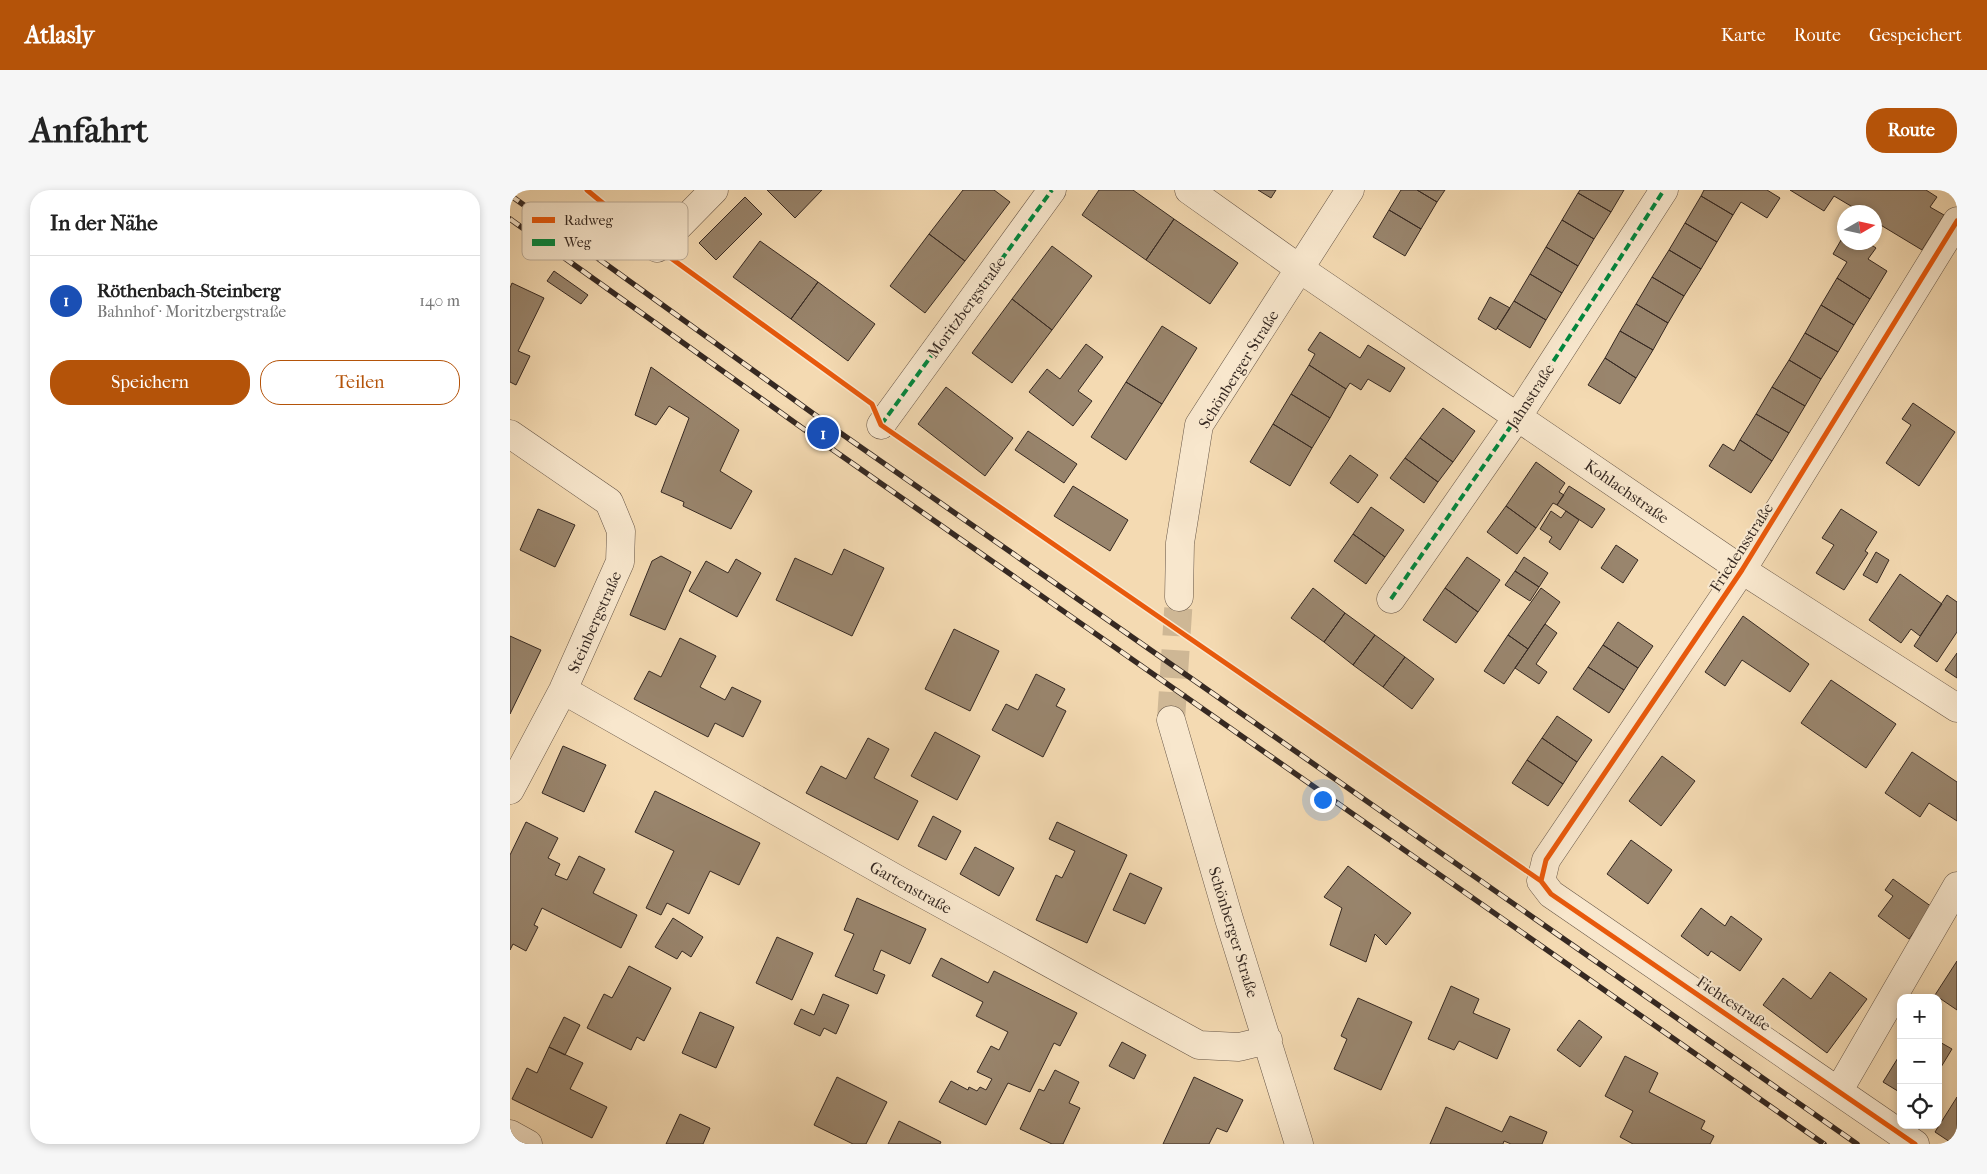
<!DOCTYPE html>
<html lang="de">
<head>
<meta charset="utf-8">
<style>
  body { margin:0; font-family:"IM FELL French Canon",serif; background:#f6f6f6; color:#222 }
  .controls { position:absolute; right:15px; bottom:15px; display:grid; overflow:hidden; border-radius:10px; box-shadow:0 2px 8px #0003 }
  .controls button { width:45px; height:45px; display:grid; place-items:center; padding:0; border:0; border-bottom:1px solid #e0e0e0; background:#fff; color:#222; font:25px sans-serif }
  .compass { position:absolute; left:1327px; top:15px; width:45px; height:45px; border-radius:50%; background:#fff; box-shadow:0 2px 8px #0003; rotate:81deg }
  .you { position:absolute; left:812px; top:609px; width:18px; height:18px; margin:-12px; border:4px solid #fff; border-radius:50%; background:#1a73e8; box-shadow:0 0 0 8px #1a73e833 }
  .badge { display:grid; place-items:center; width:32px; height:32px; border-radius:50%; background:#b45309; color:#fff; font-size:16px; font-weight:700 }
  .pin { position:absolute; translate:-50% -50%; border:2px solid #fff; box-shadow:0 1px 5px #0006 }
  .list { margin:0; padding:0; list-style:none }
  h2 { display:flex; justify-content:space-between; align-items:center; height:65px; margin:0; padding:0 20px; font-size:21px }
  h2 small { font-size:16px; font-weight:400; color:#767676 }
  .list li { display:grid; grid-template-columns:32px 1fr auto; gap:15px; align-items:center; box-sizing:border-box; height:90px; padding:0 20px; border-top:1px solid #e0e0e0 }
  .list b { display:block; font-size:19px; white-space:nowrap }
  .list p { margin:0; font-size:16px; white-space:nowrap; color:#767676 }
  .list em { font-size:16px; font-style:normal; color:#767676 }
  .actions { display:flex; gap:10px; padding:15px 20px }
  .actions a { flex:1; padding:11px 0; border:1px solid #b45309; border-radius:20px; text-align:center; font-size:18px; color:#b45309 }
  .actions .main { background:#b45309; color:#fff }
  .icon { flex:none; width:28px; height:28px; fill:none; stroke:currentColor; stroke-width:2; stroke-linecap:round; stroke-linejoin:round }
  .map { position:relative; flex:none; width:1447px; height:954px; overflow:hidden; border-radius:20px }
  header { display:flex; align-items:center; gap:30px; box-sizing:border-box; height:70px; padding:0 25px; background:#b45309; color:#fff }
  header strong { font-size:24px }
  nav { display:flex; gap:28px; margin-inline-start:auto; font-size:18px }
  .intro { display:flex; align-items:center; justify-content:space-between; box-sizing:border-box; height:120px; padding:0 30px }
  h1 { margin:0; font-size:35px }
  .button { padding:12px 22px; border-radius:20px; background:#b45309; color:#fff; font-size:18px; font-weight:700 }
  main { display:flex; gap:30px; padding:0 30px }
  aside { flex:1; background:#fff; border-radius:20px; box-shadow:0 2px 8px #0003 }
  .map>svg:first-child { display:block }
  .building { fill:#99856d; stroke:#362922 }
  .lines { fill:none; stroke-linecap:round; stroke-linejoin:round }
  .street-tunnel { stroke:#ceb795; stroke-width:28; stroke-dasharray:28 14; stroke-linecap:butt }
  .street-casing { stroke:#665546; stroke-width:29 }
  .street { stroke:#f8e7cd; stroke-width:28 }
  .rail-casing { stroke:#362922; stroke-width:5.5 }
  .rail { stroke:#f8e7cd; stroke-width:4; stroke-dasharray:11; stroke-linecap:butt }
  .quiet { stroke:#00873e; stroke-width:4; stroke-dasharray:8 4; stroke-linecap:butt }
  .cycleway-casing { stroke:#f8e7cd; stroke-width:8 }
  .cycleway { stroke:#e8590c; stroke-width:5 }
  .labels { text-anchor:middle; stroke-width:4; stroke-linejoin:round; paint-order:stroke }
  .street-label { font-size:16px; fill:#362922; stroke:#f8e7cd }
  .key { fill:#f8e7cd; stroke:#beae9a; stroke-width:1 }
  .key-label { font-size:14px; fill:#362922 }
</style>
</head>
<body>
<header>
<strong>Atlasly</strong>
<nav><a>Karte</a><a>Route</a><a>Gespeichert</a></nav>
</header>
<div class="intro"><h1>Anfahrt</h1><a class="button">Route</a></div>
<main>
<aside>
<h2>In der Nähe<small></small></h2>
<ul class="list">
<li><span class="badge" style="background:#1a4fb4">1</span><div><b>Röthenbach-Steinberg</b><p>Bahnhof · Moritzbergstraße</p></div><em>140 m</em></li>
</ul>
<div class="actions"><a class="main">Speichern</a><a>Teilen</a></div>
</aside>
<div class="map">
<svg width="1447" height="954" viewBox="0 0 1447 954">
  <rect width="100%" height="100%" fill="#f4dab2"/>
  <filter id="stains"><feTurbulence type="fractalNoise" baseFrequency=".004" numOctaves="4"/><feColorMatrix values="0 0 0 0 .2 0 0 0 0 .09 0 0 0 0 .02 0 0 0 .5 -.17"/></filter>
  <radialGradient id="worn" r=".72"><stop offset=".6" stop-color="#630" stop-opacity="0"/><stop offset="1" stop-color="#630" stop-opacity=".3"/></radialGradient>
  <!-- building -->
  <path class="building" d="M 257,0 L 312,0 L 285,28 Z
    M 453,0 L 484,0 L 500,12 L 455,71 L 419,44 Z
    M 589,0 L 623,0 L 664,29 L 636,70 L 572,25 Z
    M 748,0 L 766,0 L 761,8 Z
    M 891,0 L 907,0 L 927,12 L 911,39 L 879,20 Z
    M 907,0 L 935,0 L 927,12 Z
    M 1070,0 L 1114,0 L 1101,22 L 1068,3 Z
    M 1194,0 L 1257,0 L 1270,8 L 1257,28 L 1231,12 L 1223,25 L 1191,6 Z
    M 1280,0 L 1416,0 L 1427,7 L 1420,17 L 1434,25 L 1412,60 L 1364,31 L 1364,22 L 1351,22 L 1324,6 L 1314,21 Z
    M 1068,3 L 1101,22 L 1084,49 L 1052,30 Z
    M 1191,6 L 1223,25 L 1207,52 L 1175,33 Z
    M 235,7 L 252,24 L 206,70 L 189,53 Z
    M 879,20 L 911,39 L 895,66 L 863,47 Z
    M 664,29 L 728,73 L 700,114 L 636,70 Z
    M 1052,30 L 1084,49 L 1068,76 L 1036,57 Z
    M 1175,33 L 1207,52 L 1191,79 L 1159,60 Z
    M 419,44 L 455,71 L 415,123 L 380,96 Z
    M 1334,45 L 1334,52 L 1346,52 L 1352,56 L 1357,52 L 1366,58 L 1358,69 L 1377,81 L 1360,109 L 1327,88 L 1337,72 L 1323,64 Z
    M 250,51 L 308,92 L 281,129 L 223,87 Z
    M 542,56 L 582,86 L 542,140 L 502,109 Z
    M 1036,57 L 1068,76 L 1052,103 L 1020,84 Z
    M 1159,60 L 1191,79 L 1174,106 L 1142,87 Z
    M 44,81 L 78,105 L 71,114 L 37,91 Z
    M 1020,84 L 1052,103 L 1036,130 L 1004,111 Z
    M 1142,87 L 1174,106 L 1158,133 L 1126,114 Z
    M 1327,88 L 1360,109 L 1344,135 L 1311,115 Z
    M 308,92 L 365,134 L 338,171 L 281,129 Z
    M 2,93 L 34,108 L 8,161 L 20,166 L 6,195 L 0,192 L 0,98 Z
    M 980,107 L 1000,118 L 986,140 L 968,129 Z
    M 502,109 L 542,140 L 502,193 L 462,163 Z
    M 1004,111 L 1036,130 L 1020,158 L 987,138 Z
    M 1126,114 L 1158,133 L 1143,160 L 1110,141 Z
    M 1311,115 L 1344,135 L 1328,162 L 1295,143 Z
    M 652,136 L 687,158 L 652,214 L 616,192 Z
    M 1110,141 L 1143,160 L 1126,188 L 1095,168 Z
    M 810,142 L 850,168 L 858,155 L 895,178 L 880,202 L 858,189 L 851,200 L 840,193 L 836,199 L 799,175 L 805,164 L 798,160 Z
    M 1295,143 L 1328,162 L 1311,189 L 1279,170 Z
    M 576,154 L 593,167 L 568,201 L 582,211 L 563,236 L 519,202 L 537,179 L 550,189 Z
    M 1095,168 L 1126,188 L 1110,214 L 1078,195 Z
    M 1279,170 L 1311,189 L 1295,216 L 1262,197 Z
    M 799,175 L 836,199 L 820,228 L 781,204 Z
    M 141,177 L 229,240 L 210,281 L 242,301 L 221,339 L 173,316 L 174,312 L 151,302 L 179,228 L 159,216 L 146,235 L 125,225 Z
    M 616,192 L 652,214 L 616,270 L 581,247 Z
    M 436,197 L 503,248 L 475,286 L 408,234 Z
    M 1262,197 L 1295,216 L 1279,243 L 1246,224 Z
    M 781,204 L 820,228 L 802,258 L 763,234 Z
    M 1403,213 L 1445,242 L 1409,296 L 1376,273 L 1401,235 L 1392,229 Z
    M 933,218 L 965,241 L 943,272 L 910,248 Z
    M 1246,224 L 1279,243 L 1262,271 L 1230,250 Z
    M 763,234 L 802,258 L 780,296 L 740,272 Z
    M 518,241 L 567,274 L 554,293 L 505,260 Z
    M 910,248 L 943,272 L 928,292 L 895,268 Z
    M 1230,250 L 1262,271 L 1241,303 L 1199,276 L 1213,254 L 1224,261 Z
    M 840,265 L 868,285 L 848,313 L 820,293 Z
    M 895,268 L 928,292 L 914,313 L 880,288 Z
    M 1026,272 L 1055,293 L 1049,302 L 1054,305 L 1047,315 L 1043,313 L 1026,338 L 996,316 Z
    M 563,296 L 618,330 L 600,361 L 544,326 Z
    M 1059,296 L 1095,319 L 1082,338 L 1047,315 Z
    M 996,316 L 1026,338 L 1007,364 L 977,342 Z
    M 861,317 L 894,340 L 875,367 L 843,344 Z
    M 28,319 L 65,335 L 45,377 L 10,360 Z
    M 1331,319 L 1367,342 L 1355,361 L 1358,363 L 1334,400 L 1306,383 L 1324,355 L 1312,348 Z
    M 1041,321 L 1051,328 L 1056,321 L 1069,330 L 1050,360 L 1039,352 L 1042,347 L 1030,339 Z
    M 843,344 L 875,367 L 856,394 L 824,371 Z
    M 1106,355 L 1128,370 L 1113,393 L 1091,378 Z
    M 334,359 L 374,378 L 342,446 L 266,410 L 285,368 L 322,385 Z
    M 1366,362 L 1379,370 L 1367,393 L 1353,385 Z
    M 151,366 L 181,382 L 155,440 L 120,425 L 142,371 Z
    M 957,367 L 990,390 L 968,422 L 935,398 Z
    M 1014,367 L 1038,383 L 1029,397 L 1005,381 Z
    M 226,369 L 251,383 L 227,427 L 179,401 L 196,371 L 218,383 Z
    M 1005,381 L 1029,397 L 1020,411 L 995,395 Z
    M 1390,384 L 1432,414 L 1410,446 L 1401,439 L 1391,453 L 1359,430 Z
    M 803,398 L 835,423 L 814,452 L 781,428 Z
    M 935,398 L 968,422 L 946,453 L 913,430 Z
    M 1031,398 L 1050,412 L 1018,459 L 998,445 Z
    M 1437,405 L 1447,412 L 1447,442 L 1427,472 L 1404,456 Z
    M 835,423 L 865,445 L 843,475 L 814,452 Z
    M 1233,426 L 1299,474 L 1280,502 L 1232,470 L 1215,496 L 1195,482 Z
    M 1108,432 L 1143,456 L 1128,478 L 1093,455 Z
    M 1035,434 L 1047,443 L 1026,474 L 1037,482 L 1029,494 L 1005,478 Z
    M 444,439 L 489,461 L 460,521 L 415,499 Z
    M 865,445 L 895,467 L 873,497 L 843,475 Z
    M 998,445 L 1018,459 L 994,494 L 974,481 Z
    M 0,446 L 31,460 L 0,524 Z
    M 170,448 L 206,466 L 190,497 L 215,510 L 222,497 L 251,511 L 233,547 L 205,533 L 198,547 L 124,509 L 139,481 L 151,487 Z
    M 1093,455 L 1128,478 L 1114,500 L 1078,477 Z
    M 1447,463 L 1447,488 L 1435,480 Z
    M 895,467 L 924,489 L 902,519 L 873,497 Z
    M 1078,477 L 1114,500 L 1099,523 L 1063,499 Z
    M 526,484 L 555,499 L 546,516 L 556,521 L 533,567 L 482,540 L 496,514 L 508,520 Z
    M 1321,490 L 1386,534 L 1356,578 L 1291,533 Z
    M 1047,526 L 1082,550 L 1067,572 L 1032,548 Z
    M 425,542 L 470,566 L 447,610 L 401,586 Z
    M 358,548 L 379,559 L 364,588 L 408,611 L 388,650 L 296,603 L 311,576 L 336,589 Z
    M 1032,548 L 1067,572 L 1053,594 L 1017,570 Z
    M 53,556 L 96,575 L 74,622 L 32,603 Z
    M 1402,562 L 1447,592 L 1447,631 L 1419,613 L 1410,627 L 1375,603 Z
    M 1152,566 L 1185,591 L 1151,636 L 1119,611 Z
    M 1017,570 L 1053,594 L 1038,616 L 1002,593 Z
    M 145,601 L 250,653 L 229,695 L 200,681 L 179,724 L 157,713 L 151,725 L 136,718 L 164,661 L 125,642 Z
    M 423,626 L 451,641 L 436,670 L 408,656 Z
    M 16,632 L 48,648 L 38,668 L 50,674 L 45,685 L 57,690 L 69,666 L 95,679 L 83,703 L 127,725 L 111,758 L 32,718 L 24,735 L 28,737 L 16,761 L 3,754 L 0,760 L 0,665 Z
    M 547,632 L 617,665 L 577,753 L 526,730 L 546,685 L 552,688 L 565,661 L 539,649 Z
    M 1121,650 L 1162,680 L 1138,714 L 1097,684 Z
    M 465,657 L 504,678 L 489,706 L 450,684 Z
    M 838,676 L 901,723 L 876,755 L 865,744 L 856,772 L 820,755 L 832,718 L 814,707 Z
    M 620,683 L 652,698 L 635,734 L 603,720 Z
    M 1383,689 L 1422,717 L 1399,749 L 1368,726 L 1383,706 L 1375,700 Z
    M 347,708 L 416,739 L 400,774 L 371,760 L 363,780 L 375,785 L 367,804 L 325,786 L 344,744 L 334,740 Z
    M 1191,718 L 1215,736 L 1221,726 L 1252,749 L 1230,781 L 1201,761 L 1198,766 L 1171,746 Z
    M 163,728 L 193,747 L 181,767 L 172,761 L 167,769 L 145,757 Z
    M 267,747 L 303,763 L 282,810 L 246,793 Z
    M 431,768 L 478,793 L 484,781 L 567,823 L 550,856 L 544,853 L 520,902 L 498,893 L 476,935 L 429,912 L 441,891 L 458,900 L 459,897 L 467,901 L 470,897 L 476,900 L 482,889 L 467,882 L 481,856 L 489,860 L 498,842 L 466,826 L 473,812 L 422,786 Z
    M 1447,771 L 1447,820 L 1425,805 Z
    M 119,776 L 161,798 L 134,851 L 127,847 L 121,860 L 77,838 L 94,804 L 102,808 Z
    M 1320,782 L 1357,809 L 1317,863 L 1253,815 L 1273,788 L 1301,809 Z
    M 941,796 L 969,809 L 963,823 L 1000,839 L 987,869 L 949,851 L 944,860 L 918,849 Z
    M 313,804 L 339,815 L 326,844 L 314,838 L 310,846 L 284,834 L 291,819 L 304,825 Z
    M 848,808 L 902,832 L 871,900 L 824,879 L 837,849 L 831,846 Z
    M 190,822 L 224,837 L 206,878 L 172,863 Z
    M 54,827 L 70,835 L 55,865 L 39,857 Z
    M 1069,830 L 1092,847 L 1070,877 L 1047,860 Z
    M 1428,851 L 1442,859 L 1428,882 Z
    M 612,852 L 636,865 L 624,889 L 599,876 Z
    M 39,857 L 73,873 L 60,899 L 97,917 L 82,948 L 2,909 L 17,878 L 27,883 Z
    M 1391,863 L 1391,903 L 1373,892 Z
    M 1115,866 L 1148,883 L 1139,902 L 1195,931 L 1191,939 L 1204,946 L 1200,954 L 1123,954 L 1110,947 L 1123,921 L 1095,906 Z
    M 545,880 L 569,892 L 559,913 L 570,918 L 553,954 L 542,954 L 510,939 L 529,899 L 534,901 Z
    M 327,887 L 377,912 L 356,954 L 343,954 L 304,935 Z
    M 684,887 L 733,910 L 717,942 L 707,938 L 699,954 L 653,954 Z
    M 1447,907 L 1447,954 L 1443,954 L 1425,942 Z
    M 936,917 L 992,942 L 1000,926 L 1037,942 L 1032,954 L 1001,954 L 994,951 L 993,954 L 920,954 Z
    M 170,924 L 200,938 L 193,954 L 156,954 Z
    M 389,931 L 431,952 L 430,954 L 378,954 Z"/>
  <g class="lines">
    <!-- street-tunnel -->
    <path class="street-tunnel" d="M 661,530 L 669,407"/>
    <defs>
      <path id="street" d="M 679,0 L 790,79 L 1232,380 L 1447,518
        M 147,58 L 204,0
        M 371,235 L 542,0
        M 0,244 L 99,312 L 111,341 L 110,372 L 53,500 L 0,600
        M 669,407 L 670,353 L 689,235 L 840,0
        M 881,409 L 1008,226 L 1154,0
        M 53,500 L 390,691 L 689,855 L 729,857 L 758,850
        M 661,530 L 719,729 L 789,954
        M 1329,900 L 1447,696
        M 0,944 L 18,954
        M 1405,954 L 1041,704 L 1031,691 L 1036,670 L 1232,380 L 1447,31"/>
    </defs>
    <!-- street casing -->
    <use href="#street" class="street-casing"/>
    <!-- street -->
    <use href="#street" class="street"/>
    <defs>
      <path id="rail" d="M 0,5 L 319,235 L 1347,954
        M 0,29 L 309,250 L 1314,954"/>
    </defs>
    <!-- rail casing -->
    <use href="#rail" class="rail-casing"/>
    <!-- rail -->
    <use href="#rail" class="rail"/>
    <!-- quiet -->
    <path class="quiet" d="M 371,235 L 542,0
      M 881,409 L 1008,226 L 1154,0"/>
    <defs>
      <path id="cycleway" d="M 77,0 L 147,58 L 362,214 L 371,235 C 590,388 812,538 1031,691 L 1041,704 L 1405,954
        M 1031,691 L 1036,670 L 1232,380 L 1447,31"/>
    </defs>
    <!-- cycleway casing -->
    <use href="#cycleway" class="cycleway-casing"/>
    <!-- cycleway -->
    <use href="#cycleway" class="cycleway"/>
  </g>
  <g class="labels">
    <!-- street labels -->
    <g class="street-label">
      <text transform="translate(456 117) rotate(-54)" y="6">Moritzbergstraße</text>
      <text transform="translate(728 179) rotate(-58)" y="6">Schönberger Straße</text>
      <text transform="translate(1020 206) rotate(-57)" y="6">Jahnstraße</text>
      <text transform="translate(1117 301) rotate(35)" y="6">Kohlachstraße</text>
      <text transform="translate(1231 357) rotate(-57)" y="6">Friedensstraße</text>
      <text transform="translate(84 432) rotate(-66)" y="6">Steinbergstraße</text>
      <text transform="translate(401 697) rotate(29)" y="6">Gartenstraße</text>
      <text transform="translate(724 742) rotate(73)" y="6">Schönberger Straße</text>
      <text transform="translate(1224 813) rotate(34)" y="6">Fichtestraße</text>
    </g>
  </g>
  <!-- legend -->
  <rect x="12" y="12" width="166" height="58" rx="8" class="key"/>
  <rect x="22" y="27" width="23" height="6" fill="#e8590c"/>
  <rect x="22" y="49" width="23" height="7" fill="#00873e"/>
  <g class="key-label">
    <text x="54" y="35">Radweg</text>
    <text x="54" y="57">Weg</text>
  </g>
  <rect width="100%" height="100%" filter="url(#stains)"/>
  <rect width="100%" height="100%" fill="url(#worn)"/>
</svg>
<div class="controls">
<button>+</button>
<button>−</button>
<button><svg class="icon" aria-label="locate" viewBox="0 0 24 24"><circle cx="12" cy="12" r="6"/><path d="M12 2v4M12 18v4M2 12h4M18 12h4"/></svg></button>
</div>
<svg class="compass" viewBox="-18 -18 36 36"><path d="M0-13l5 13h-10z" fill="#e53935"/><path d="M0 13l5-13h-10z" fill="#767676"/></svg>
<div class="you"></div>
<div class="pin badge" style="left:313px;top:243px;background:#1a4fb4">1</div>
</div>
</main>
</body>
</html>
